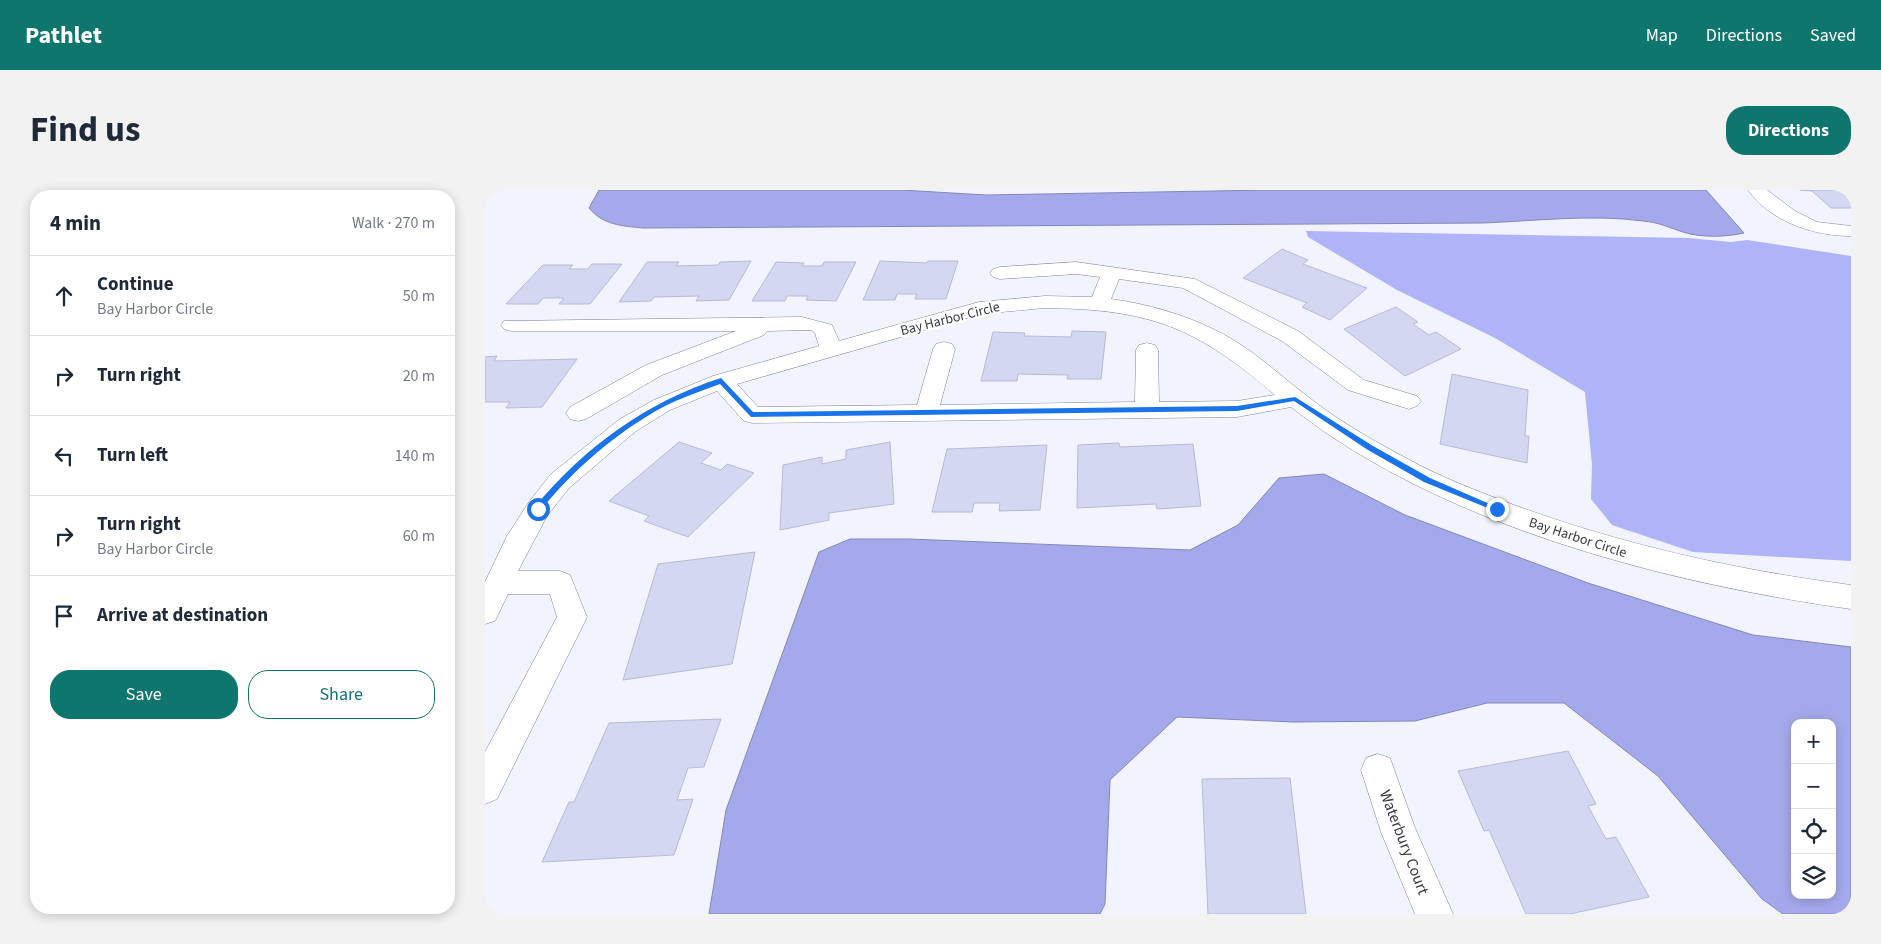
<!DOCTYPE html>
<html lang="en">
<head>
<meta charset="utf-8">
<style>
  body { margin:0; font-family:"Source Sans 3",sans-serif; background:#f2f2f3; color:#1f2937 }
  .controls { position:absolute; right:15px; bottom:15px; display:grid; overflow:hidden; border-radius:10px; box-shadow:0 2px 12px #0003 }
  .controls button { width:45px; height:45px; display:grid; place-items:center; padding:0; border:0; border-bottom:1px solid #e0e1e3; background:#fff; color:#1f2937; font:25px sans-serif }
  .stop { position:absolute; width:15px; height:15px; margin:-11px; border:4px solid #1a73e8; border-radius:50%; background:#fff }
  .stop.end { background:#1a73e8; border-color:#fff; box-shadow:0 1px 5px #0008 }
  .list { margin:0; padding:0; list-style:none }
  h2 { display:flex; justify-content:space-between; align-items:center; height:65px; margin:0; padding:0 20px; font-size:21px }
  h2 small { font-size:16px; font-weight:400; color:#747a83 }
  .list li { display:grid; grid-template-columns:32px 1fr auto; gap:15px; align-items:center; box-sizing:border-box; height:80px; padding:0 20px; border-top:1px solid #e0e1e3 }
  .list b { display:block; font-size:19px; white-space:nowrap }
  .list p { margin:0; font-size:16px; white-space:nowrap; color:#747a83 }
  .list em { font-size:16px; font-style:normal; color:#747a83 }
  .actions { display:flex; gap:10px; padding:15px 20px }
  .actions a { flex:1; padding:11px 0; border:1px solid #0f766e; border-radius:20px; text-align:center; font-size:18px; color:#0f766e }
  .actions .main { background:#0f766e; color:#fff }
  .icon { flex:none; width:28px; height:28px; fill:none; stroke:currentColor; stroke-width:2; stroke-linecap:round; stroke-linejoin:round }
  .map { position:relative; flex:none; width:1366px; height:724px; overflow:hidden; border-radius:20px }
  header { display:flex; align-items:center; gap:30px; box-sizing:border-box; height:70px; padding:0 25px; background:#0f766e; color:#fff }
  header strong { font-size:24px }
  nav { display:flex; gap:28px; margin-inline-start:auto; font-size:18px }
  .intro { display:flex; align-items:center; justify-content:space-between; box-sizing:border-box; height:120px; padding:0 30px }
  h1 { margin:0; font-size:35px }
  .button { padding:12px 22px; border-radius:20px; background:#0f766e; color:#fff; font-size:18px; font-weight:700 }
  main { display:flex; gap:30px; padding:0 30px }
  aside { flex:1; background:#fff; border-radius:20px; box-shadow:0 2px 12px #0003 }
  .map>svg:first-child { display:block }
  .forest { fill:#aeb4f7 }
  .water { fill:#a4a9eb; stroke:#8387b8; fill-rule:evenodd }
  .building { fill:#d4d7f2; stroke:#b7bad4 }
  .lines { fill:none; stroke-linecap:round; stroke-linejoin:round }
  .minor-casing { stroke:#80839c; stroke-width:1 }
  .minor { fill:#fff; fill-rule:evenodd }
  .route { fill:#1a73e8 }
  .labels { text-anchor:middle; stroke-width:5; stroke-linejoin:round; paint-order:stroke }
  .street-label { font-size:14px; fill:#373842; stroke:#fff }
  .near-street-label { font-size:16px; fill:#373842; stroke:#fff }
</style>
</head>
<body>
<header>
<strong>Pathlet</strong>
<nav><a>Map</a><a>Directions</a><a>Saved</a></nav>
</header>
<div class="intro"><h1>Find us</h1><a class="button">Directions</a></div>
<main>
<aside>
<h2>4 min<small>Walk · 270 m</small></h2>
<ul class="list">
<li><svg class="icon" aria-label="ahead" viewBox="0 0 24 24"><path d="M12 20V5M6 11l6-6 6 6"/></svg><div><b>Continue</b><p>Bay Harbor Circle</p></div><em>50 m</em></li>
<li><svg class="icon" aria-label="right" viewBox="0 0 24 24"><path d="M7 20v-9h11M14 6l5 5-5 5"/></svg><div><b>Turn right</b></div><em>20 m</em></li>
<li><svg class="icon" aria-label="left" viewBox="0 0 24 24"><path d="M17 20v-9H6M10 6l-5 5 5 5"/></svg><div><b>Turn left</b></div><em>140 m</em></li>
<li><svg class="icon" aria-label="right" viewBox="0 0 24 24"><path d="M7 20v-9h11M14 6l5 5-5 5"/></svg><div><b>Turn right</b><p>Bay Harbor Circle</p></div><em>60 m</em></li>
<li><svg class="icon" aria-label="arrive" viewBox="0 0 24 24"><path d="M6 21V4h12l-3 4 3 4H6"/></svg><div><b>Arrive at destination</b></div></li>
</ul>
<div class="actions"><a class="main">Save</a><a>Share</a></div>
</aside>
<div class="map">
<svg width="1366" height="724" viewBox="0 0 1366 724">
  <rect width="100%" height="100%" fill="#f1f3fe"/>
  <!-- forest -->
  <path class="forest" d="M 821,41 L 1203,48 L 1246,52 L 1262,50 L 1366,66 L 1366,371 L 1208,362 L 1127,335 L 1106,309 L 1107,275 L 1100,202 L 1010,148 L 912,100 L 823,47 Z"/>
  <!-- water -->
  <path class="water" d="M 114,0 L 416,0 L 501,5 L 783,0 L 1221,0 L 1259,43 C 1241,47 1216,48 1198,42 C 1185,38 1173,32 1158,31 C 1106,24 1050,31 998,33 L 158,38 C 137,36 118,35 104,18 Z
    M 839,284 L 920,325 L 1103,393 L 1268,445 L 1366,457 L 1366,724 L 1298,724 L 1277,709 L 1173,586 L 1079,513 L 1002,513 L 930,531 L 808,532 L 692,527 L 625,590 L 620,714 L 615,724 L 224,724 L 241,620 L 334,362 L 365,349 L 424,349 L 705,360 L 753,335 L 794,288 ZM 1310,533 L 1347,533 L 1347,705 L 1310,705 Z"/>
  <!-- building -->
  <path class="building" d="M 1315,0 L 1362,0 L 1366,4 L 1366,18 L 1346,18 L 1327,1 Z
    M 797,59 L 823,70 L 818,74 L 882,98 L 845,130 L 817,117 L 822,113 L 758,88 Z
    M 266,71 L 244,110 L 211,111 L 214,106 L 169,107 L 166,111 L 134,112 L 162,72 L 194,72 L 191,76 L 233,75 L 235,72 Z
    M 395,71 L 442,73 L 443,71 L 473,71 L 461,109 L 430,109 L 432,104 L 412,104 L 410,110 L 378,110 Z
    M 291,72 L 319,73 L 317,76 L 337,76 L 339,72 L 371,72 L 351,111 L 321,110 L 323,106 L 302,106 L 300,111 L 267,111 Z
    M 107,74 L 137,74 L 105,114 L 74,114 L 79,108 L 58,108 L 53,114 L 21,114 L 58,75 L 88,75 L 84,79 L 103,79 Z
    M 911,117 L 933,132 L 928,134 L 944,145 L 951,142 L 976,159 L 920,186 L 859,139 Z
    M 587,141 L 621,142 L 616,189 L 582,189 L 583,185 L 533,184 L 532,191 L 496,191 L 508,142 L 540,143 L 539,146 L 586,147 Z
    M 12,166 L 9,171 L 92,169 L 57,217 L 21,218 L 25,212 L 0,212 L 0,167 Z
    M 967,184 L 1043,200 L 1040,246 L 1044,246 L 1042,273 L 955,254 Z
    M 194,252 L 227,263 L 216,273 L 236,280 L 242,274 L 269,283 L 203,347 L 159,331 L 164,326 L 124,311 Z
    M 405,252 L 409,314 L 344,323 L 344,330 L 295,340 L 298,275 L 337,267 L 337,274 L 361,269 L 361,260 Z
    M 634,253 L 635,257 L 708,254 L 716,316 L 672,319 L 671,314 L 592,318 L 593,255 Z
    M 562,255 L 555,320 L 514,321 L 515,313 L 489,313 L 487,322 L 447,322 L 462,259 Z
    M 270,362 L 247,474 L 138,490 L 173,374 Z
    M 236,529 L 219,577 L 203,578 L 192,610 L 208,609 L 189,665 L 57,672 L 84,612 L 89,612 L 124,533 Z
    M 1083,561 L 1111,614 L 1103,616 L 1121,649 L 1131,647 L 1164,707 L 1085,724 L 1041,724 L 1004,640 L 999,641 L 973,581 Z
    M 805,588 L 821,724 L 723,724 L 717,589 Z"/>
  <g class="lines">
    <defs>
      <path id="minor" d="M 1263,0 L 1282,0 L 1310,21 L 1332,32 L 1366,36 L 1366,46 C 1329,46 1286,32 1263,0 Z
        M 591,72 L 710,89 L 813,141 L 879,190 L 932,206 L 936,211 L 932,216 L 924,219 L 863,200 L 797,151 L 698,98 L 634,89 L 626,109 C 662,114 698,124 730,140 C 764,156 792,183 822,206 C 852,230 887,250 921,268 C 955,287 992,301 1029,315 C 1138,355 1251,380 1366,395 L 1366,419 C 1180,393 955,335 806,217 L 752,227 L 267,233 L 259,231 L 232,201 L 185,220 L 151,241 L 84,298 L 62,326 L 33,381 L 75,381 L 85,385 L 102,427 L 12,609 L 0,614 L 0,562 L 72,427 L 65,404 L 23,404 L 10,431 L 0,434 L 0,392 L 22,346 L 44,312 L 66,284 L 135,229 L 169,210 L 228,186 L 334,156 L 330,143 L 326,140 L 282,141 L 279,145 L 177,185 L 101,229 L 93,231 L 85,229 L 81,223 L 85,217 L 161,175 L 251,141 L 26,141 L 19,139 L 16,135 L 19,131 L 317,127 L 347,135 L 354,151 L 494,112 L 560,106 L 607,107 L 615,87 L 591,84 L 515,89 L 508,87 L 505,83 L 508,79 L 515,77 ZM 560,118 C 665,119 711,137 790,205 L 752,211 L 674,212 L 673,160 L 670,155 L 662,153 L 654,155 L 651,160 L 650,212 L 455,215 L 470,159 L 467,154 L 459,152 L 451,154 L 448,159 L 432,215 L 273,217 L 252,194 L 496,124 Z
        M 893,564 L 905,568 L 930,638 L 968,724 L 930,724 L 896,642 L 876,580 L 881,568 Z"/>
    </defs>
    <!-- minor casing -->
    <use href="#minor" class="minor-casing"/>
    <!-- minor -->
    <use href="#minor" class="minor"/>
  </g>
  <!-- route -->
  <path class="route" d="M 236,188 L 268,222 L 752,216 L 810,207 L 888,256 L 945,288 L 1016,319 L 1010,321 L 939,292 L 883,260 L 809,211 L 752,221 L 266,227 L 235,194 C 216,201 196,208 178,217 C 132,242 88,280 55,321 L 50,321 L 50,317 C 98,258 163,211 236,188 Z"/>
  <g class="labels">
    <!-- street labels -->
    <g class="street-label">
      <text transform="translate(465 128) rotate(-14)" y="5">Bay Harbor Circle</text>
      <text transform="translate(1093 347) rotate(18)" y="5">Bay Harbor Circle</text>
    </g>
    <!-- near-street labels -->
    <g class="near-street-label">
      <text transform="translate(920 652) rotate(69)" y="6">Waterbury Court</text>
    </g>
  </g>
</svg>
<div class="controls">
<button>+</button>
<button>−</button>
<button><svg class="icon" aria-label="locate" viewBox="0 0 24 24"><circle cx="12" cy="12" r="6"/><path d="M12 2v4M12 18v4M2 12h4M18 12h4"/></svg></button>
<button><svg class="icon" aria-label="layers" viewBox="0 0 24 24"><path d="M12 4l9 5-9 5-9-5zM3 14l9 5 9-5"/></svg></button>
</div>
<div class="stop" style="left:53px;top:319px"></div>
<div class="stop end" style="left:1012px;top:319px"></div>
</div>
</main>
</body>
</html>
